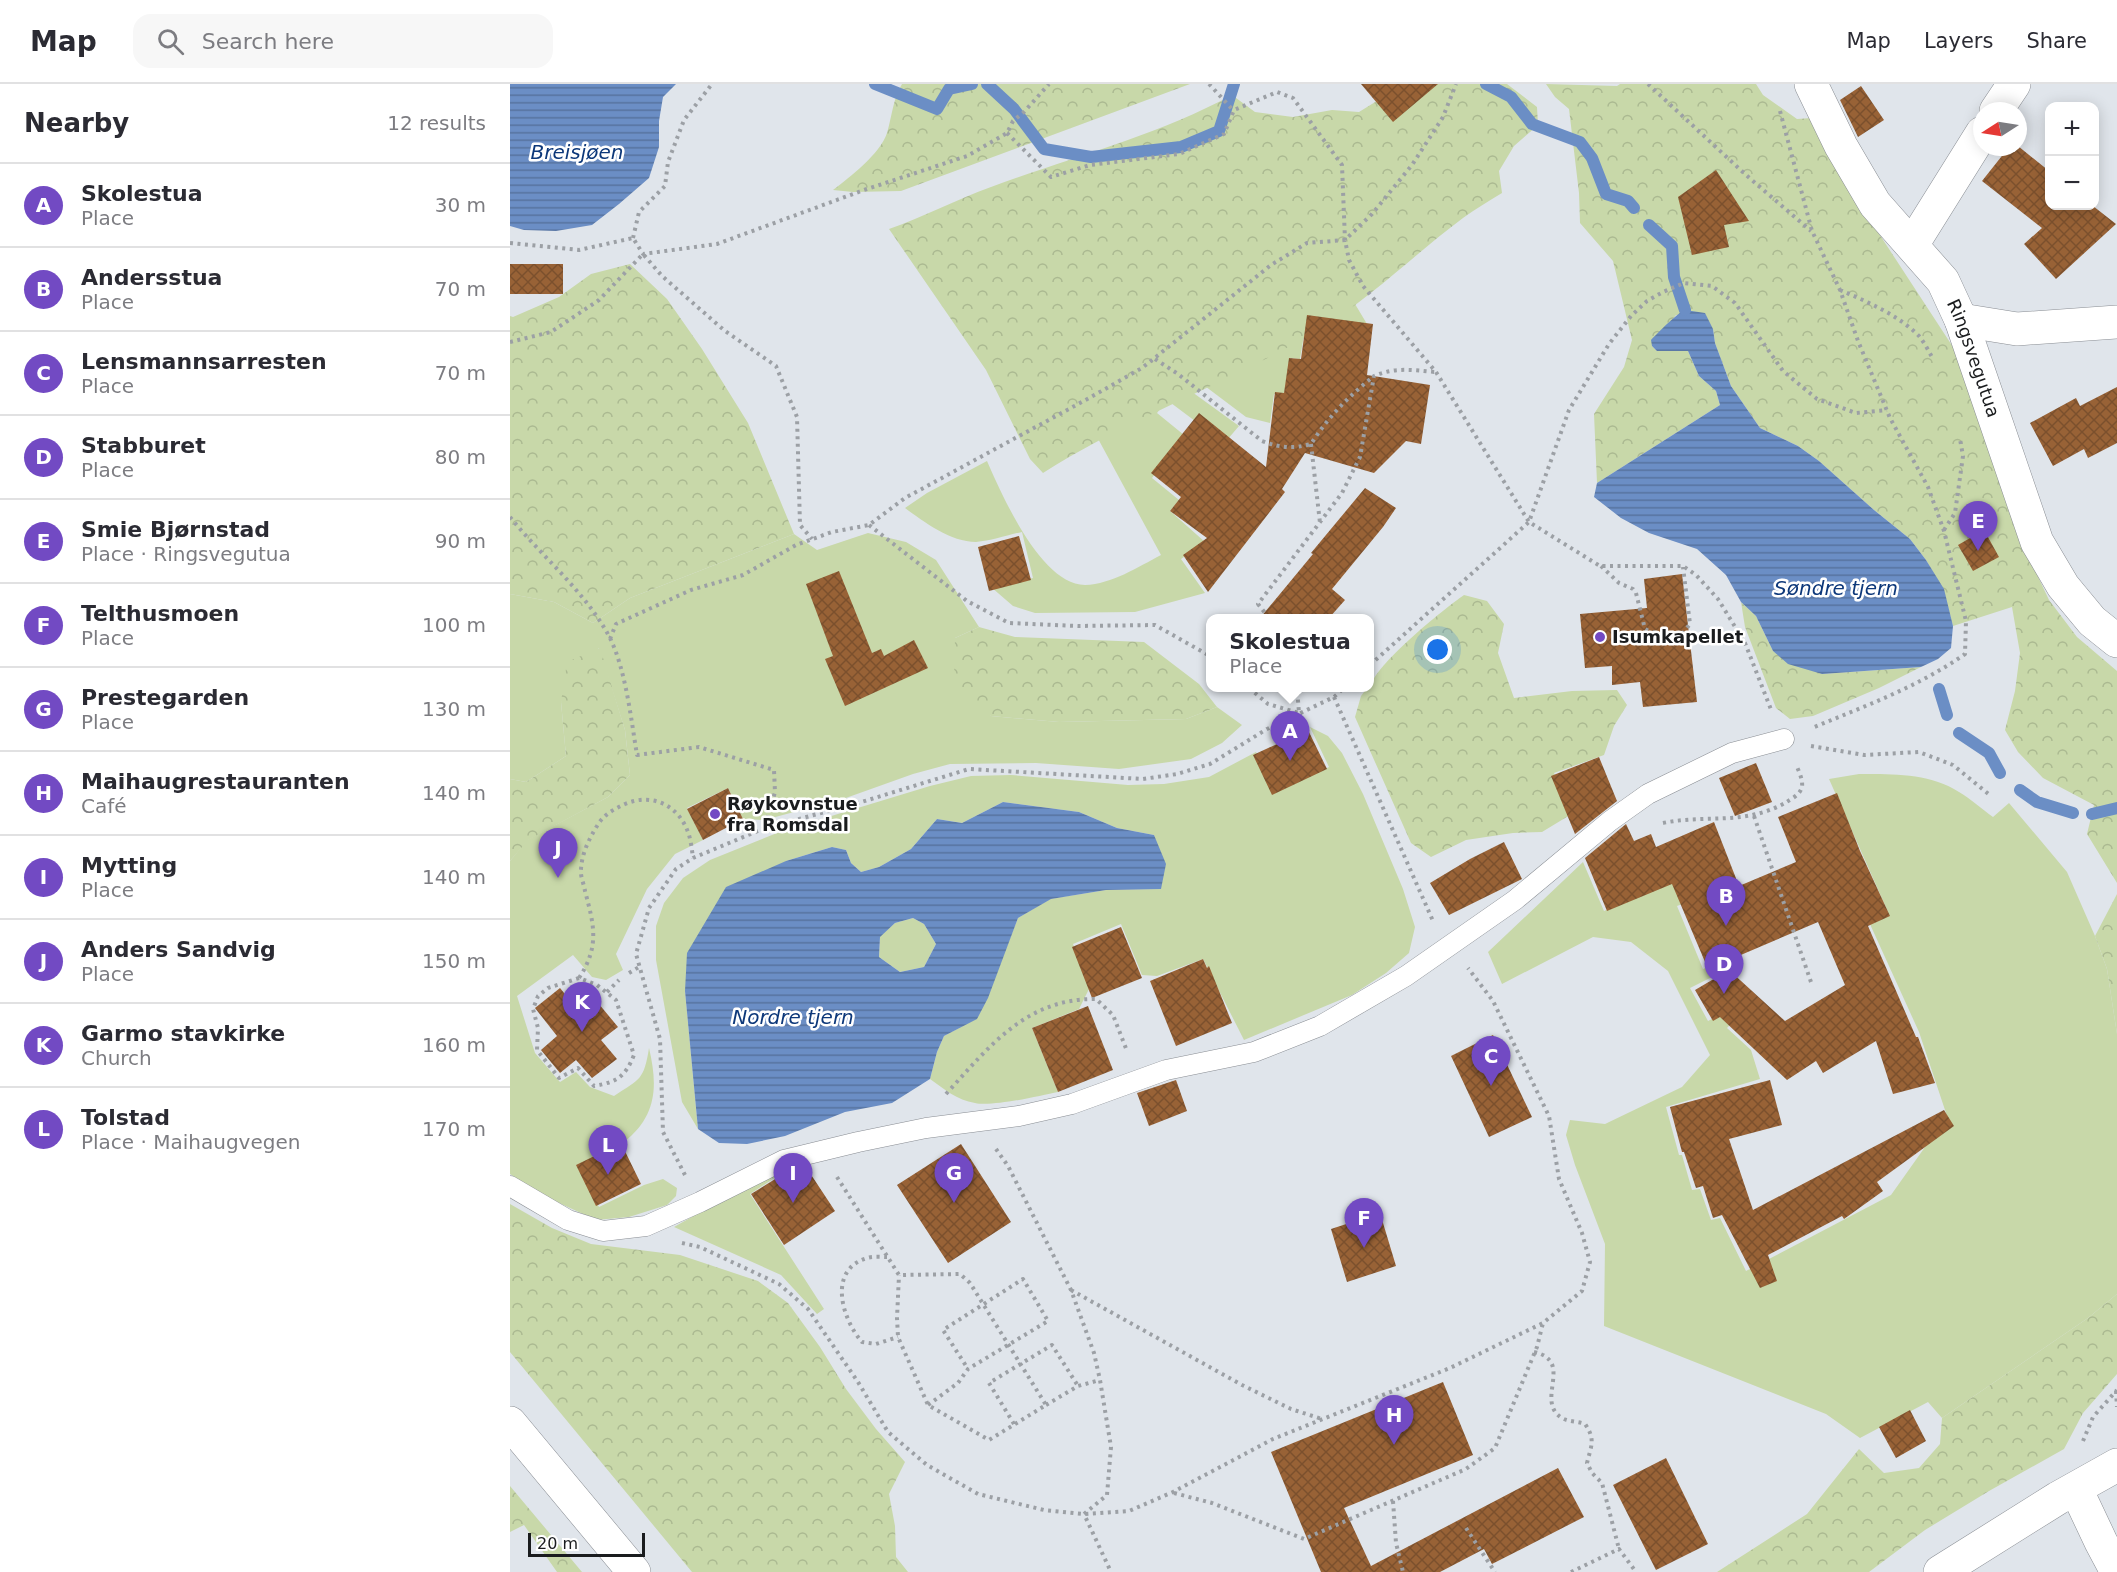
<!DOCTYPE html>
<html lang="en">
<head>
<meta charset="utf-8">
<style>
  body { margin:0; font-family:"DejaVu Sans",sans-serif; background:#f7f7f7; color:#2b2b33 }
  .controls { position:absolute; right:18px; top:18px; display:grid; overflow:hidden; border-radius:12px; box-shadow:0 3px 15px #0003 }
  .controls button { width:54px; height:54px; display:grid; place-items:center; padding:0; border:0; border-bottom:2px solid #e1e1e2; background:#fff; color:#2b2b33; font:30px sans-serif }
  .compass { position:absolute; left:1463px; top:18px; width:54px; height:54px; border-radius:50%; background:#fff; box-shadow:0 3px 15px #0003; rotate:258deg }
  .scale { position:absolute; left:18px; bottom:15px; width:117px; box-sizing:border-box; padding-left:6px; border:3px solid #1a1c1e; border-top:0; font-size:16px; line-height:21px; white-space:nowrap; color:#1a1c1e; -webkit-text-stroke:4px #fff; paint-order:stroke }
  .you { position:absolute; left:928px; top:566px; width:21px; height:21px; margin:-15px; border:4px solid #fff; border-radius:50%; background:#1a73e8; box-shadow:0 0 0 9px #1a73e833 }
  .badge { display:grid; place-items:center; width:39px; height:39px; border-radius:50%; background:#724ac3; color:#fff; font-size:20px; font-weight:700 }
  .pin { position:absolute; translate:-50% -50px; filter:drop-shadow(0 2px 3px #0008) }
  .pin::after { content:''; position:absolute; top:32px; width:21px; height:18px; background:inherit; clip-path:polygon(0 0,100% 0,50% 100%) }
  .popup { position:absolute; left:696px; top:530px; width:168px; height:78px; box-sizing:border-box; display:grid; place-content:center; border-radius:12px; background:#fff; filter:drop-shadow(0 2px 4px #0005); font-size:20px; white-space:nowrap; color:#7c7c81 }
  .popup b { font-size:22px; color:#2b2b33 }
  .popup::after { content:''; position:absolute; left:50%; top:100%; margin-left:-12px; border:12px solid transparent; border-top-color:#fff }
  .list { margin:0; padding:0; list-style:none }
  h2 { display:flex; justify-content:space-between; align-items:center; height:78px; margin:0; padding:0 24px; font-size:26px }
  h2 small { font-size:20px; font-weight:400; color:#7c7c81 }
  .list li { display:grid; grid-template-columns:39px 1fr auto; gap:18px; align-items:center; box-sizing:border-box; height:84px; padding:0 24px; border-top:2px solid #e1e1e2 }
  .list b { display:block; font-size:22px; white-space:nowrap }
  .list p { margin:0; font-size:20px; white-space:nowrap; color:#7c7c81 }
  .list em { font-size:20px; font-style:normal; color:#7c7c81 }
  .icon { flex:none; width:33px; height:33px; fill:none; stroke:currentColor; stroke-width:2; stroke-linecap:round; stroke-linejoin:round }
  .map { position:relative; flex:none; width:1607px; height:1488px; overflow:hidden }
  header { display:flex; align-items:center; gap:36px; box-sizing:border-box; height:84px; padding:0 30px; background:#fff; border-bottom:2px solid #e1e1e2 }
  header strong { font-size:28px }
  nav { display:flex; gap:33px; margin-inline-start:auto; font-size:21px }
  .search { width:420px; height:54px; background:#f7f7f7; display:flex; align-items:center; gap:15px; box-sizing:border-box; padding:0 21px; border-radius:18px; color:#7c7c81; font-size:22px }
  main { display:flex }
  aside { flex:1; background:#fff }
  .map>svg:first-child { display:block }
  .green { fill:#c8d8a9 }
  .forest { fill:url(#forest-crowns) }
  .water { fill:url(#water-rules); fill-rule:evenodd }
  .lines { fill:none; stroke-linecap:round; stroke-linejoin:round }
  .stream { stroke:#6b8ec5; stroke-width:12 }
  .building { fill:url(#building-cross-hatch) }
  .service-casing { stroke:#898d93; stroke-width:21 }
  .minor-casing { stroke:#898d93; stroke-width:34 }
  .tertiary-casing { stroke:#898d93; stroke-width:34 }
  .primary-casing { stroke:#898d93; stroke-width:34 }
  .path { stroke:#9ca0a5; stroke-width:4; stroke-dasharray:3 4.5; stroke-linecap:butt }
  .service { stroke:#fff; stroke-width:20 }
  .minor { stroke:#fff; stroke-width:33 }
  .tertiary { stroke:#fff; stroke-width:33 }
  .primary { stroke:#fff; stroke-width:33 }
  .poi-dot { fill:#724ac3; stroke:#fff; stroke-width:2 }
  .labels { text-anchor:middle; stroke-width:5; stroke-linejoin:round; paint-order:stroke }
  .street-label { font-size:18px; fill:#1a1c1e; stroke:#fff }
  .poi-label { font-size:18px; font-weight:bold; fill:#1a1c1e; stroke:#fff; text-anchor:start }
  .water-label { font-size:20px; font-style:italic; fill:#0d387a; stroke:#fff }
</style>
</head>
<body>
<header>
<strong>Map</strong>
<div class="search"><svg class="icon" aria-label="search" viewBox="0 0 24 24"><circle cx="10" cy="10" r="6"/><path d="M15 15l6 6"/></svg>Search here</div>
<nav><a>Map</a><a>Layers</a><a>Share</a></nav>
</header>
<main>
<aside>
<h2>Nearby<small>12 results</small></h2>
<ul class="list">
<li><span class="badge">A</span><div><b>Skolestua</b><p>Place</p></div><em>30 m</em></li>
<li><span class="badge">B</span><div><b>Andersstua</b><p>Place</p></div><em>70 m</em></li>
<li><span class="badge">C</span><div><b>Lensmannsarresten</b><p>Place</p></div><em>70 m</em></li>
<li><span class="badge">D</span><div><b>Stabburet</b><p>Place</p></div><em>80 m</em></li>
<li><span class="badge">E</span><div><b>Smie Bjørnstad</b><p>Place · Ringsvegutua</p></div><em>90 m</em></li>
<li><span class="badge">F</span><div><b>Telthusmoen</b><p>Place</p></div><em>100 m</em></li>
<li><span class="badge">G</span><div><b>Prestegarden</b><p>Place</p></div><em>130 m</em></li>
<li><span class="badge">H</span><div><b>Maihaugrestauranten</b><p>Café</p></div><em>140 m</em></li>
<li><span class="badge">I</span><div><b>Mytting</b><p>Place</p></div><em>140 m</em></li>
<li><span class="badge">J</span><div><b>Anders Sandvig</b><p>Place</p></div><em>150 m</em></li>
<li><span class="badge">K</span><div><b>Garmo stavkirke</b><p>Church</p></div><em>160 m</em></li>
<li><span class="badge">L</span><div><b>Tolstad</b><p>Place · Maihaugvegen</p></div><em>170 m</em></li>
</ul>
</aside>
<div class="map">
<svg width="1607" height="1488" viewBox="0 0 1607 1488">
  <defs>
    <pattern id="forest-crowns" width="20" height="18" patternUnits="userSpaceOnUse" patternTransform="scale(1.5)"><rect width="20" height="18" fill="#c8d8a9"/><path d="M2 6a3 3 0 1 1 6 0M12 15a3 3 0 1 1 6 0" fill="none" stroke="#abb991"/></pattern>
    <pattern id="water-rules" width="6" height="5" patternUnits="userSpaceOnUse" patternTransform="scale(1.5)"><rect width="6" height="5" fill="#6b8ec5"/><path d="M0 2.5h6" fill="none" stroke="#57739f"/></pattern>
    <pattern id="building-cross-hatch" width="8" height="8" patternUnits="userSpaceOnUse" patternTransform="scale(1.5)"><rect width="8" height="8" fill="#986236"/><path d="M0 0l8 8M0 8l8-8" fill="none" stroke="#7b502d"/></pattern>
  </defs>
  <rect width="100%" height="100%" fill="#e0e5eb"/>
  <!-- green -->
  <path class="green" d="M 821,180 L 857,240 L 797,232 L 790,275 L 780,274 L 774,311 L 764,310 L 760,339 L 736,333 L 659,275 Z
    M 649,284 L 729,342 L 717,356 L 685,337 L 657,316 L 647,329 L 674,351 L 642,394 L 669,416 L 660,427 L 695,458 L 671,475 L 695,509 L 625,528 L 525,529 L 503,522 L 481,503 L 523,494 L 512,448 C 497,451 481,457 466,458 C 441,458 414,438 395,424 L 417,409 L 477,377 C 492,411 531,501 575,501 C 602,500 628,483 651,471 L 573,327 Z
    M 358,449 L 396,458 L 426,476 L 469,543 L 445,554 L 481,632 L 549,638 L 676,635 L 707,623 L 732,641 L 712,659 L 681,675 L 609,685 L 526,679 L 440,680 L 403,690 L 333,715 L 254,736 L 233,735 L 218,704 L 177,724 L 193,756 L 165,770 L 137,805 L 106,870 L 113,886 L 96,896 L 82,893 L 63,871 L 7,912 L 25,969 L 50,998 L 66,988 L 80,1003 L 104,1012 C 130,995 134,996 139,964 C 148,1002 147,1032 114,1058 C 102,1069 83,1074 68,1082 L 89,1123 L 134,1101 L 153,1095 L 167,1104 L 166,1112 L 157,1121 L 119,1133 L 86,1136 L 34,1112 L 0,1090 L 0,777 L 17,756 L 98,713 L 120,691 L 115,646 L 89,564 L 51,618 L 56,672 L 16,698 L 0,695 L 0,510 L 44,518 L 83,539 L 120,514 L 284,450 L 307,466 Z
    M 800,643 L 818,652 L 832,669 L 853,710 L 893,805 L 905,843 L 899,869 L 876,889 L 842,911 L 734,956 L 693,875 L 647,892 L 632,891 L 611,840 L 563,860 L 580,903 L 569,925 L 522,944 L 548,1008 C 529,1012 482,1023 465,1019 C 447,1016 434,1005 420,995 L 427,968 L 434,952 L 449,944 L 497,862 L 508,834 L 540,815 L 596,806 L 651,805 L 644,751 L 607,744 L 569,728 L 493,718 L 452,739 L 427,735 L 401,765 L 369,783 L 351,788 L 341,779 L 336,766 L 322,763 L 276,777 L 175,907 L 188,1045 L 172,1018 L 146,876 L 146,842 L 154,819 L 173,794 L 200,776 L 272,747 L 420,702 L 461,692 L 501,691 L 618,701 L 654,700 L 699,693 L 746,668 L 764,708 L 819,683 Z
    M 1349,690 C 1382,690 1420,689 1449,708 C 1461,715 1472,725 1483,733 L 1499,719 L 1557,788 L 1585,852 L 1597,885 L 1607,950 L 1607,1210 L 1578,1234 L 1432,1334 L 1418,1318 L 1350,1354 L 1316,1330 L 1094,1242 L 1095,1160 L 1065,1081 L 1056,1051 L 1060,1036 L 1095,1040 L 1172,1003 L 1200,971 L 1158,887 L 1121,858 L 1083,853 L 992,900 L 978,868 L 1073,778 L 1094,827 L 1145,805 L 1161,788 L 1175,819 L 1167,822 L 1193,885 L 1203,881 L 1208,890 L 1180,904 L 1198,937 L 1233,919 L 1238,922 L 1217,944 L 1241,966 L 1250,995 L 1156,1023 L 1169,1071 L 1172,1071 L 1182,1106 L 1190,1105 L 1201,1136 L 1210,1134 L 1236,1187 L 1381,1111 L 1437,1032 L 1409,948 L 1359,838 L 1378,828 L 1319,695 Z
    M 403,834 L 414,840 L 426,860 L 414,883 L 390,888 L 369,873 L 370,852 L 385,839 Z
    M 292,1076 L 240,1110 L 314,1225 L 307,1230 L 271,1191 L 164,1143 L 279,1078 Z"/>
  <!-- forest -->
  <path class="forest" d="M 392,0 L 680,0 L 391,107 L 343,108 L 323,106 C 340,93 370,70 377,49 C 382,32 383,15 392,0 Z
    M 885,0 L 997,0 L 1027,23 L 1028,41 L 1004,62 L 989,87 L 992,109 C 979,117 965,125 953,134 C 906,169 863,212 813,243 C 723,298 622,332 533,389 L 520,375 L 476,286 L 379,145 C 414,133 447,115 481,103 C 562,73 646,52 722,11 L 745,28 L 783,33 L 822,26 L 849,28 L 883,7 Z
    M 1036,0 L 1107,2 L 1110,0 L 1246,0 L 1253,11 L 1287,35 L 1302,34 L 1364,142 L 1443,263 L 1513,461 L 1539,516 L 1567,553 L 1607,587 L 1607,799 L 1577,750 L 1584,721 L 1533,694 L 1508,668 L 1495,646 L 1505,607 L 1510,569 L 1502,523 L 1443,542 L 1433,505 L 1416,476 L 1400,455 L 1364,426 L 1309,377 L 1288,362 L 1250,344 L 1221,302 L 1205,259 L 1203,245 L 1166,231 L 1158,242 L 1142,256 L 1142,262 L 1147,267 L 1178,267 L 1189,292 L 1206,307 L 1210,321 L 1087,399 L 1084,330 L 1114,283 L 1122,256 L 1103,177 L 1070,139 L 1069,109 L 1059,25 L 1045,13 Z
    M 120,180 L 157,215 L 192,265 L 238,339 L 284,450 L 120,514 L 83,539 L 44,518 L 0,510 L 0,232 L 3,233 L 49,213 L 81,190 Z
    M 954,511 L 977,517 L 994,540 L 988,569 L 1004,614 L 1062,607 L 1107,606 L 1117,621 L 1104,642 L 1094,671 L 1044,689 L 1060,731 L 1032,748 L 1003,749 L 956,756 L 921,773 L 901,759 L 845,633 L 851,612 L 857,604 L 860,604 C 864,581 934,525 954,511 Z
    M 1231,518 L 1246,532 L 1263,567 L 1312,590 L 1411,583 L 1369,604 L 1303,632 L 1280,635 L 1266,624 L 1235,543 Z
    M 469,543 L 505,553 L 634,558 L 689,600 L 707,623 L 676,635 L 549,638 L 481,632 L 444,597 L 445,554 Z
    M 90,564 L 115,646 L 120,691 L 98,713 L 18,756 L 0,777 L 0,695 L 16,698 L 56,672 L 51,618 L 57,578 Z
    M 1607,810 L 1607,950 L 1597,885 L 1585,852 Z
    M 0,1120 L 42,1144 L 81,1160 L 170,1171 L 248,1197 L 278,1219 L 310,1263 L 336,1305 L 366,1345 L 395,1378 L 379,1410 L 385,1442 L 386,1473 L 398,1488 L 182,1488 L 0,1268 Z
    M 1607,1210 L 1607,1290 L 1573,1329 L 1554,1365 L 1479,1407 L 1415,1446 L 1359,1488 L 1207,1488 L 1297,1430 L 1349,1365 L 1374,1389 L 1409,1384 L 1430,1360 L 1432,1334 L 1578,1234 Z
    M 0,1402 L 72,1488 L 47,1488 L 14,1441 L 0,1448 Z"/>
  <!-- water -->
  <path class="water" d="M 0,0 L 166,0 L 153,13 L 149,37 L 149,63 L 139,94 L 109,120 L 82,141 L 46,147 L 14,146 L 0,142 Z
    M 1175,226 L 1195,229 L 1203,245 L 1205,259 L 1221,302 L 1250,344 L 1288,362 L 1309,377 L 1364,426 L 1400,455 L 1416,476 L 1434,505 L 1443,542 L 1441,564 L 1428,575 L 1411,583 L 1312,590 L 1278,580 L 1263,567 L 1246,532 L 1231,518 L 1216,491 L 1187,465 L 1139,449 L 1111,434 L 1084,413 L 1087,399 L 1210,321 L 1206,307 L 1189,292 L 1178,267 L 1147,267 L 1142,262 L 1141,256 C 1148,249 1167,229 1175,226 Z
    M 493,718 L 569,728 L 607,744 L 644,751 L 656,780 L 651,805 L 596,806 L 541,815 L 508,834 L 478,914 L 467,935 L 434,952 L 427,968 L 420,995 L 382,1019 L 335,1028 L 275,1052 L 237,1060 L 209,1059 L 188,1045 L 175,907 L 177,869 L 216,803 L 276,777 L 322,763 L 336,766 L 341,779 L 351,788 L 369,783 L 401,765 L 427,735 L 452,739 ZM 403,834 L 414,840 L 426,860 L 414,883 L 390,888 L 369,873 L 370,853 L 385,839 Z"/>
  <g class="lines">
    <!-- stream -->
    <path class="stream" d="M 365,0 L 427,25 L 439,5 L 462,0
      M 477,0 L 504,25 L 534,65 L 581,73 L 671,63 L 709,47 L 724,0
      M 976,0 L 1001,13 L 1022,40 L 1070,58 L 1082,74 L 1096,110 L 1118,117 L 1124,124
      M 1139,141 L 1162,162 L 1164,193 L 1175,226
      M 1429,605 L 1437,631
      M 1449,649 L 1479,669 L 1490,689
      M 1510,706 L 1527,718 L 1563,729
      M 1582,730 L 1607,724"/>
  </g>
  <!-- building -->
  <path class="building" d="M 851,0 L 928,0 L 883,38 Z
    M 1351,2 L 1374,36 L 1348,53 L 1330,16 Z
    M 1508,62 L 1539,87 L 1539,122 L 1583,122 L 1606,140 L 1546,195 L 1514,160 L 1532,144 L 1472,97 L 1499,63 Z
    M 1206,86 L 1239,137 L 1214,141 L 1219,163 L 1182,171 L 1168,113 Z
    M 0,180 L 53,180 L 53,210 L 0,210 Z
    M 797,231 L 863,240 L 857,291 L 920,301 L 911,360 L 896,357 L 864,389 L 795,369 L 772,405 L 775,408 L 698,508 L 673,471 L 697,454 L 660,427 L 671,413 L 641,389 L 689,329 L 756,383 L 765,308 L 774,309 L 779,274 L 791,275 Z
    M 1607,303 L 1607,359 L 1578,374 L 1574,365 L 1543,382 L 1520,339 L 1566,314 L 1570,322 Z
    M 855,404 L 886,424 L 873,443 L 822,505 L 835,516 L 819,534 L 750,534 L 803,470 L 801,469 Z
    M 1474,446 L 1489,473 L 1463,487 L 1448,461 Z
    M 509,452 L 521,496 L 479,507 L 468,463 Z
    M 329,487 L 362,569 L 371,565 L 374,572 L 404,556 L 418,584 L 335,622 L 315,575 L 323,572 L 296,500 Z
    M 1172,490 L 1187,618 L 1133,623 L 1130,598 L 1102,601 L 1102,582 L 1075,584 L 1070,530 L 1137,524 L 1134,495 Z
    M 798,646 L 817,685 L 762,711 L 743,671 Z
    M 1089,673 L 1107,717 L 1065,750 L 1041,692 Z
    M 1246,679 L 1262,718 L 1225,732 L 1209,694 Z
    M 218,704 L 233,735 L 193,756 L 177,725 Z
    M 1327,709 L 1350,767 L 1380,832 L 1358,842 L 1406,953 L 1408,953 L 1425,999 L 1383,1010 L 1366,957 L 1313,989 L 1306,977 L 1277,996 L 1210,933 L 1203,937 L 1185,906 L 1219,886 L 1275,937 L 1335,901 L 1308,838 L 1198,885 L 1162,800 L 1097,827 L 1075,774 L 1116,740 L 1124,757 L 1141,750 L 1146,763 L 1204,738 L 1229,802 L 1286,778 L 1268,733 Z
    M 994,758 L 1012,795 L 939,831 L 920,799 L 960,775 Z
    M 611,843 L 632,894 L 582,914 L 562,863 Z
    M 693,875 L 697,884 L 699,882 L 722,939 L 666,962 L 640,897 Z
    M 50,904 L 63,920 L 79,908 L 108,943 L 91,956 L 107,975 L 82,994 L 66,976 L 50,989 L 31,966 L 47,952 L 25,924 Z
    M 578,922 L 603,986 L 548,1008 L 522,944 Z
    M 983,951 L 1022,1033 L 979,1053 L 941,972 Z
    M 666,996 L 677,1027 L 639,1042 L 627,1009 Z
    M 1260,996 L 1272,1041 L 1219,1055 L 1243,1126 L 1434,1026 L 1444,1042 L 1367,1098 L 1373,1107 L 1334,1135 L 1332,1132 L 1258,1171 L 1267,1197 L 1250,1204 L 1212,1131 L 1203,1134 L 1193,1102 L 1186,1104 L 1174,1068 L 1172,1068 L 1160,1023 Z
    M 111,1059 L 131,1100 L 86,1122 L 66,1081 Z
    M 451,1060 L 501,1138 L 438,1179 L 387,1101 Z
    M 296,1083 L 325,1127 L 274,1161 L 241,1110 L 278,1087 Z
    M 870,1129 L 886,1182 L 837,1198 L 821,1145 Z
    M 933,1298 L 963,1371 L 834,1424 L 861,1482 L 1048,1384 L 1074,1433 L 982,1480 L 974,1465 L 930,1488 L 811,1488 L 761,1368 Z
    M 1400,1326 L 1416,1357 L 1386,1374 L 1369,1343 Z
    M 1156,1374 L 1198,1460 L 1146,1486 L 1103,1401 Z"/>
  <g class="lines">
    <defs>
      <path id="service" d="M 0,1102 L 58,1136 L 93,1147 L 136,1142 L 190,1118 L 274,1076 L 348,1058 L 416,1044 L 509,1032 L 562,1020 L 656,986 L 744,968 L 810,942 L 896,892 L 1005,816 L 1100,737 L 1138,710 L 1222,669 L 1274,655"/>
      <g id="minor">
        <path id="s1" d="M 1301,0 L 1331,62 L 1365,120 L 1433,197 L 1451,236 L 1527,458 L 1553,502 L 1582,537 L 1607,557"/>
        <path d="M 1486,27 L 1504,0"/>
        <path d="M 1402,161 L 1472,49"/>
        <path d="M 1451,236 L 1507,245 L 1607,238"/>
        <path d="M 1566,1405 L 1591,1458 L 1607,1488"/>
      </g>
      <path id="tertiary" d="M 0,1339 L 124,1488"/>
      <path id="primary" d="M 1430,1488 L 1548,1414 L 1607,1381"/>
    </defs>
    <!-- service casing -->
    <use href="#service" class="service-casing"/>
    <!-- minor casing -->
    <use href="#minor" class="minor-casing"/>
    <!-- tertiary casing -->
    <use href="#tertiary" class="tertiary-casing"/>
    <!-- primary casing -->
    <use href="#primary" class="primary-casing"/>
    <!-- path -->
    <path class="path" d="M 699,0 L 723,26
      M 1138,0 L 1236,91 L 1301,147
      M 1270,27 L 1302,147 L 1330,206 L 1348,257 L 1380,334 L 1418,403 L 1434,447 L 1456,537 L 1455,570 C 1408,603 1355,622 1302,644
      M 497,49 L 541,93 L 580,81 L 669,70 L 714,50 L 724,26 L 767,8 L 783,14 L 832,81 L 835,156 L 839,176 L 853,202 L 926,288 L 1019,438 L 1090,482 L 1173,482 L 1186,491 L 1208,515 L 1235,559 L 1262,628
      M 123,154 L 129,128 L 155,102 L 158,78 L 174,36 L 202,0
      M 0,159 L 69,166 L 123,154 L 133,170 L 207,160 L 354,106 L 457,72 L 497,49 L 503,37 L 514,28 L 539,0
      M 1330,206 C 1358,218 1388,231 1409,252 C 1414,258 1418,266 1422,273
      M 0,258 L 41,248 L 89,216 L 133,170 L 152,192 L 215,247 L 266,282 L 287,333 L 290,441 L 302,455
      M 645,275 L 668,290 L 752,357 C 771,364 782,365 801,360 C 818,333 839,312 864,292
      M 801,360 L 810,439
      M 0,433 C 32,473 76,508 100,554 C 116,587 121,635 127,671 L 189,663 L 264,686 L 265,708 L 255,743
      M 359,441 L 457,517 L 499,539 L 568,542 L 645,541 L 700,572
      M 1434,446 L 1445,429 L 1453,372 L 1450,355
      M 1091,482 L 1109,499 L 1123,505 L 1126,509 L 1135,545 C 1146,551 1161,551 1173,549 L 1180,540 L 1173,483
      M 759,534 L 748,520 L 832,409 L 850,373 L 864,292 C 885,283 903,286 925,288
      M 100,555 L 106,540 L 181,506 L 233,491 L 286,461 L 322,448 L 359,441 L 395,414 L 581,313 L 632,284 L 761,181 L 797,159 L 835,156 L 862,130 L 902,81 L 933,33 L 946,0
      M 860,581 L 1019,438 L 1059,326 L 1099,260 L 1121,232 L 1137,217 L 1153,208 L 1174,199 L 1202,202 L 1225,219 L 1273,287 L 1307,315 L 1346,329 L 1377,326
      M 739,604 L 758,620 L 789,629 L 787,604
      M 824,613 L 923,837
      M 1301,662 L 1354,671 L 1409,668 L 1443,681 L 1481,712
      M 1244,732 L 1302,901
      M 1153,739 C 1196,730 1233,742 1275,719 C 1281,715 1290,711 1292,703 C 1293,696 1289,687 1286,681
      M 119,889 L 129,883
      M 69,894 L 38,904 L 28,912 L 23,925 L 28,944 L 27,966 L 49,994 L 68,984 L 84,1002 C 107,998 115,993 124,971 L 106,916 L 87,901 L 69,894 C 90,862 84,841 75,807 C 74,800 70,792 71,785 C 72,769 79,755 87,742 C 93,731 104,725 115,720 C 143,708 170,722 179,751 C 181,758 182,766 183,774
      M 97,908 L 109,896
      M 436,1010 C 479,963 516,914 586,915 L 603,931 L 617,967
      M 486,1065 L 498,1082 L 561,1206 L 584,1269 L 590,1296 L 601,1363 L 597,1411 L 574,1430 L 601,1488
      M 175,1091 L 153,1048 L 150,955 L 126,870 L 139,824 L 166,785 L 183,774 L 255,744 L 345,720 L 459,685 L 633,695 L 667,690 L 700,680 L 757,645 L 824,613 L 834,604
      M 327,1093 L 389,1191 L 450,1190 L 460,1199 L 536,1321 L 479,1356 L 418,1321 L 388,1253 L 387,1234 L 389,1191
      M 172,1159 L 190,1163 L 269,1200 L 298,1225 L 348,1298 L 378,1348 L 417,1381 L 468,1410 L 534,1426 L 574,1430 L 619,1427 L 663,1408 L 763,1355 L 940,1284 L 1033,1239 L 1072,1207 L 1080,1178 L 1072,1149 L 1049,1095 L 1039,1032 L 983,917 L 958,884
      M 377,1173 C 371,1173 363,1172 357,1174 C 317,1186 332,1235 352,1258 L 366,1260 L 388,1253
      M 561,1206 L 732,1301 L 781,1325 L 812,1335
      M 1024,1268 C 1065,1277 1024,1317 1052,1334 C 1059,1338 1067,1337 1075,1340 C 1086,1356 1081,1362 1077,1379 L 1082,1389 L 1092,1399 L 1109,1465
      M 1606,1307 L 1607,1323
      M 418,1321 L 448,1299 L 458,1285 L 538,1237 L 513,1195 L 433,1246 L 458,1285
      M 536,1321 L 568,1302 L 590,1296
      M 504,1340 L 479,1299 L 542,1261 L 568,1302
      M 1573,1357 L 1583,1333 L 1607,1306
      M 664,1409 L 702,1419 L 794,1455 L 956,1385 L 985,1364 L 1027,1263 L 1033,1239
      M 883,1417 L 886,1459 L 893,1488
      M 956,1444 L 985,1488
      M 1061,1488 L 1109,1465 L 1126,1488"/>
    <!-- service -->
    <use href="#service" class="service"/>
    <!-- minor -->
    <use href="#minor" class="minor"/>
    <!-- tertiary -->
    <use href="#tertiary" class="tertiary"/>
    <!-- primary -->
    <use href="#primary" class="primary"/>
  </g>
  <!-- markers -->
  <g class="poi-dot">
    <circle cx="1090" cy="553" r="6"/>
    <circle cx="205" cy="730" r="6"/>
  </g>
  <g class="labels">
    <!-- street labels -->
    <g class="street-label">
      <text dy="6" stroke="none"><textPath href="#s1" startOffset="322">Ringsvegutua</textPath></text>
    </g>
    <!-- poi labels -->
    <g class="poi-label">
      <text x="1102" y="559">Isumkapellet</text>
      <text x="217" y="726">Røykovnstue<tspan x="217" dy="21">fra Romsdal</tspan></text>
    </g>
    <!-- water labels -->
    <g class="water-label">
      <text x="67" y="75">Breisjøen</text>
      <text x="1326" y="511">Søndre tjern</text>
      <text x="283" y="940">Nordre tjern</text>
    </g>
  </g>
</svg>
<div class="controls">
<button>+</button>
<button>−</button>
</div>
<svg class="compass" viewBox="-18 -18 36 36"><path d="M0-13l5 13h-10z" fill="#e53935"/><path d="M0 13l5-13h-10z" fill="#7c7c81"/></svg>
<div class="scale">20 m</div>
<div class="you"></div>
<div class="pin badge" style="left:780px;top:677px">A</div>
<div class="popup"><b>Skolestua</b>Place</div>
<div class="pin badge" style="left:1216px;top:842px">B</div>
<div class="pin badge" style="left:981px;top:1002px">C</div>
<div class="pin badge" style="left:1214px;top:910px">D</div>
<div class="pin badge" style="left:1468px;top:467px">E</div>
<div class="pin badge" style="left:854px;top:1164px">F</div>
<div class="pin badge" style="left:444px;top:1119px">G</div>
<div class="pin badge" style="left:884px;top:1361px">H</div>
<div class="pin badge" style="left:283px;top:1119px">I</div>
<div class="pin badge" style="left:48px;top:794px">J</div>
<div class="pin badge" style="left:72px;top:948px">K</div>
<div class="pin badge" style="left:98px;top:1091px">L</div>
</div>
</main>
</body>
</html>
